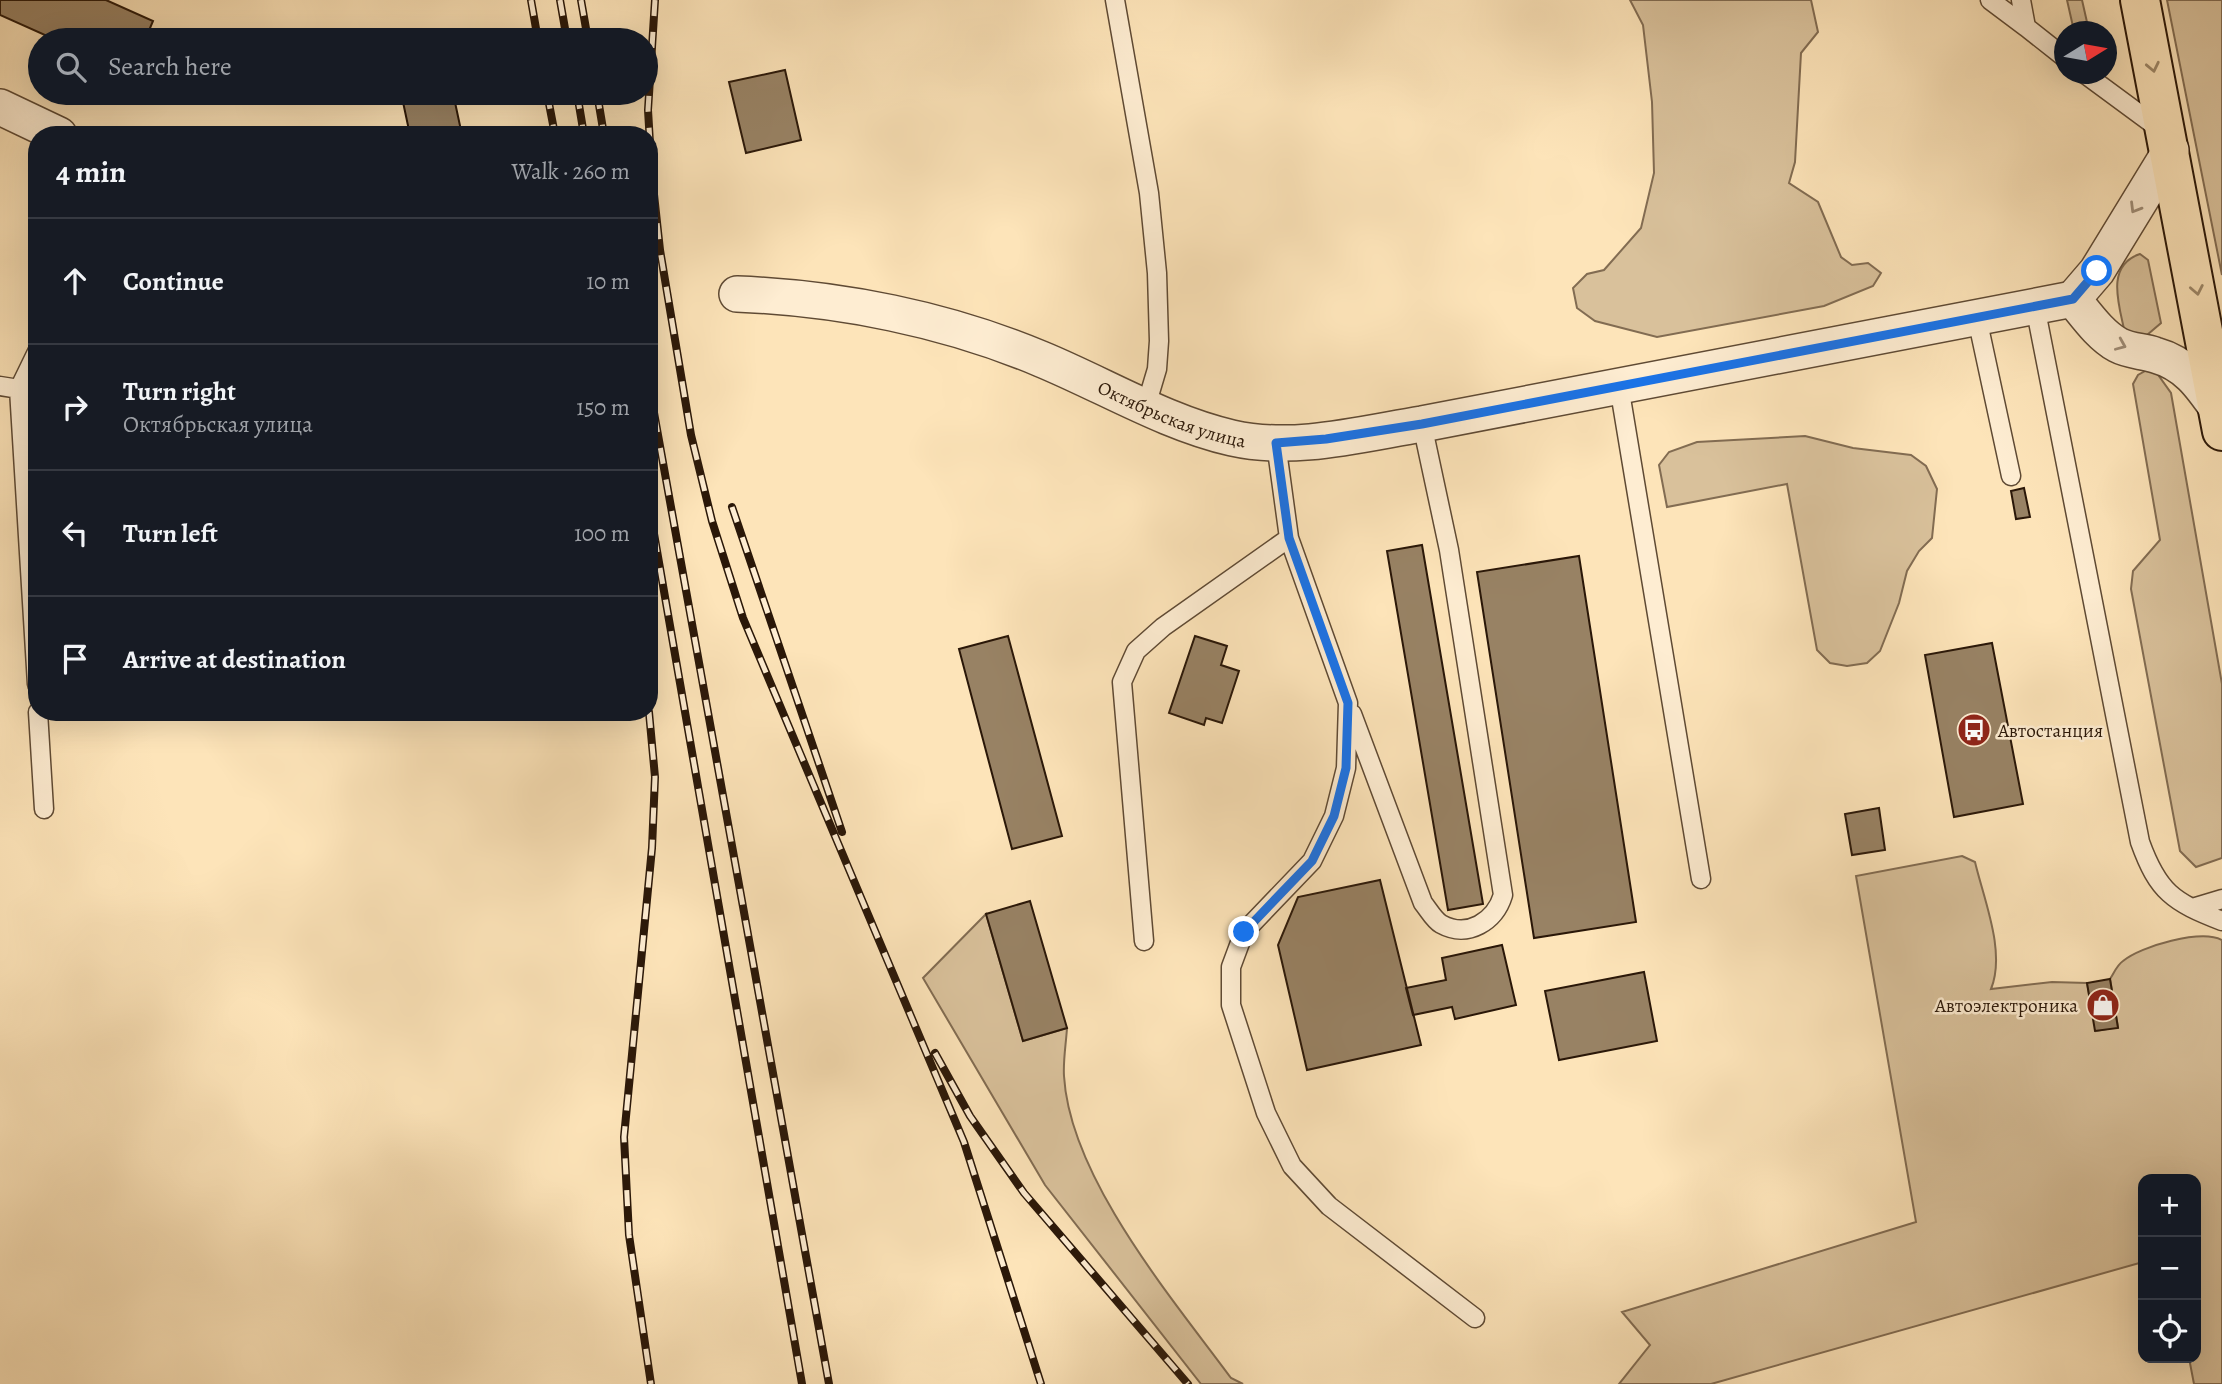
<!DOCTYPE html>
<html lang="en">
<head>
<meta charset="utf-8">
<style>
  body { margin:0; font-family:Alegreya,serif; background:#20242c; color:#f1f3f6 }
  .controls { position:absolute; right:21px; bottom:21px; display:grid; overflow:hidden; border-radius:14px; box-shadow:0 7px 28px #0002 }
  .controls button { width:63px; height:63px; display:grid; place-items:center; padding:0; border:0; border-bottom:2px solid #363941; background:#171b24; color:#f1f3f6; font:35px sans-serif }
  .compass { position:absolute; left:2054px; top:21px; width:63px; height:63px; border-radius:50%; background:#171b24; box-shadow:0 7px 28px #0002; rotate:79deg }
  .stop { position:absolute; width:21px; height:21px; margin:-16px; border:5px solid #1a73e8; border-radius:50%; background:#fff }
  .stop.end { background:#1a73e8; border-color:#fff; box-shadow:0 2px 7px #0008 }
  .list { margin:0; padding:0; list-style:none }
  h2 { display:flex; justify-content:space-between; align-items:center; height:91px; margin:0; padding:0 28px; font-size:30px }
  h2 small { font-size:23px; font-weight:400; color:#9ea1a6 }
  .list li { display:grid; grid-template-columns:46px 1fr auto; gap:21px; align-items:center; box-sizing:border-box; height:126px; padding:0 28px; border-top:2px solid #363941 }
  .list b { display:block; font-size:26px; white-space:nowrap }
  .list p { margin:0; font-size:23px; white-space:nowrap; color:#9ea1a6 }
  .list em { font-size:23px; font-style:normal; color:#9ea1a6 }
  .icon { flex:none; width:38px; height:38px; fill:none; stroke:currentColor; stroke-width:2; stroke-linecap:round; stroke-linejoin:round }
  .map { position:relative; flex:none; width:2222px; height:1384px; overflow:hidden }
  .search { position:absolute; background:#171b24; box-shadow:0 7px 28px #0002; left:28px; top:28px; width:630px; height:77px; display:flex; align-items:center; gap:18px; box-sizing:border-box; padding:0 24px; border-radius:38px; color:#9ea1a6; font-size:26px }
  .panel { position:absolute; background:#171b24; box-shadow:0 7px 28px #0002; left:28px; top:126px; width:630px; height:595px; border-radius:28px }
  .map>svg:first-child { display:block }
  .green { fill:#d9c19b; stroke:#826c52; stroke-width:2 }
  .building { fill:#988264; stroke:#2a1708; stroke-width:2 }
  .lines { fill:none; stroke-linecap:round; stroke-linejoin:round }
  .lane-casing { stroke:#5f4a34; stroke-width:21 }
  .street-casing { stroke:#5f4a34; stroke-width:38 }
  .highway-casing { stroke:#2a1708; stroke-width:42 }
  .lane { stroke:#feedd2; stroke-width:18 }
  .street { stroke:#feedd2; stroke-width:35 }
  .highway { stroke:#fde4b9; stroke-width:38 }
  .rail-casing { stroke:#2a1708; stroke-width:8 }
  .rail { stroke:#feedd2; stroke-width:5; stroke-dasharray:16; stroke-linecap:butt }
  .oneway { stroke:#9e8869 }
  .oneway2 { stroke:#9f8d77 }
  .route { stroke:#1a73e8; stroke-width:9 }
  .labels { text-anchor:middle; stroke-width:5; stroke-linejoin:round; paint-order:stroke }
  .street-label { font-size:19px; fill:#2a1708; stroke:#feedd2 }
  .poi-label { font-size:19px; fill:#2a1708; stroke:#feedd2; text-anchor:start }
</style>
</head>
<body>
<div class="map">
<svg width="2222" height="1384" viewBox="0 0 2222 1384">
  <rect width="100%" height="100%" fill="#fde4b9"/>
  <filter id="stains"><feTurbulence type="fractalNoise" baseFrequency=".00286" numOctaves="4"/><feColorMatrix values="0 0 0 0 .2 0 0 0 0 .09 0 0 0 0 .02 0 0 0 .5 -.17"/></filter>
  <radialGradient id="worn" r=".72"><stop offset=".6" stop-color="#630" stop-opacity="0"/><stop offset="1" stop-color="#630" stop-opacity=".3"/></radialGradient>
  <!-- green -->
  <path class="green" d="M 1630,0 L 1811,0 L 1818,32 L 1801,53 L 1795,162 L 1789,183 L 1818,202 L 1841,257 L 1852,265 L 1868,263 L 1881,273 L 1873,286 L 1824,306 L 1657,337 L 1595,321 L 1577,308 L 1573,288 L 1587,274 L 1604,270 L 1641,228 L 1654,173 L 1652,102 L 1643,25 Z
    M 2067,0 L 2082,0 L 2089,31 L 2074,31 Z
    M 2167,0 L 2222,0 L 2222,275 Z
    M 2140,254 L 2148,260 L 2161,323 L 2147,335 L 2125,334 C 2120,307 2104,266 2140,254 Z
    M 2147,370 L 2156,372 L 2171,393 L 2222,684 L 2222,858 L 2196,867 L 2180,851 L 2131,589 L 2133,571 L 2160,540 L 2133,384 L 2138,375 Z
    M 1805,436 L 1853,448 L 1911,455 L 1926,466 L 1937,489 L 1932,538 L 1919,551 L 1907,571 L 1899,603 L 1880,651 L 1867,663 L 1847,666 L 1830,663 L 1817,650 L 1787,484 L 1667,507 L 1659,465 L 1669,452 L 1697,442 Z
    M 1962,856 L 1975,862 C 1984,900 2006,952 1991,989 L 2052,982 L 2087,983 L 2096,1031 L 2118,1027 L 2110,979 C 2114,973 2117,965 2123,961 C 2141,946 2201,929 2222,940 L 2222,1384 L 2194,1384 L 2189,1358 L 2196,1358 L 2196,1179 L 2143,1179 L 2143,1262 L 1711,1384 L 1619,1384 L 1650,1345 L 1622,1312 L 1916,1222 L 1856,876 Z
    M 986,914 L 1023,1041 L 1067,1028 C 1066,1044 1063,1061 1064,1076 C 1070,1178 1172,1298 1231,1378 L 1243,1384 L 1201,1384 L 1045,1185 L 923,978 Z"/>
  <!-- building -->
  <path class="building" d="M 0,0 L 106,0 L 153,21 L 145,40 L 56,40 L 0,15 Z
    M 785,70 L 801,140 L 746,153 L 729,82 Z
    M 453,93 L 462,135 L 410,135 L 403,102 Z
    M 2024,488 L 2030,517 L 2016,519 L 2011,491 Z
    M 1422,545 L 1483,904 L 1448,910 L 1387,551 Z
    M 1579,556 L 1636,922 L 1534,938 L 1477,572 Z
    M 1008,636 L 1062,836 L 1012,849 L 959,649 Z
    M 1195,636 L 1227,646 L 1221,665 L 1239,671 L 1222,723 L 1206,718 L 1204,725 L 1169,713 Z
    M 1992,643 L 2023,804 L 1954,817 L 1925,655 Z
    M 1879,808 L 1885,850 L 1852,855 L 1845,814 Z
    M 1380,880 L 1421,1045 L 1307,1070 L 1278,945 L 1298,897 Z
    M 1030,901 L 1067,1028 L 1023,1041 L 986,914 Z
    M 1502,945 L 1516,1005 L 1455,1019 L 1452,1007 L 1413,1015 L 1406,988 L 1446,980 L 1442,958 Z
    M 1644,972 L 1657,1041 L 1559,1060 L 1545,991 Z
    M 2110,979 L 2118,1028 L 2095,1031 L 2087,983 Z"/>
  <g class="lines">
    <defs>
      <path id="lane" d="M 1115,0 L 1149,193 L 1157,273 L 1159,341 L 1157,369 L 1146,406
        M 1990,0 L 2026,27
        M 2021,0 L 2026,27 L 2064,57
        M 2085,74 L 2161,130
        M 2035,306 L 2140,842 C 2158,892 2173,902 2222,921
        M 1977,318 L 2011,476
        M 37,352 L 19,389 L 37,684
        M 0,386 L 19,389
        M 1619,386 L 1701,879
        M 1276,443 L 1289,538 L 1348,703 L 1346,768 L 1334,816 L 1312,861 L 1244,932 L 1231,967 L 1231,1005 L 1266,1113 L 1292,1166 L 1329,1206 L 1475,1318
        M 38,712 L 44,809
        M 1352,714 L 1423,903 C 1428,909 1434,920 1441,924 C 1468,939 1495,921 1503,895 L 1449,550 L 1422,424
        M 2192,908 L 2222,899
        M 1144,941 L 1122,682 L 1136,651 L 1163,627 L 1289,538"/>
      <g id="street">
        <path d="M 0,107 L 59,135"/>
        <path id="s1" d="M 737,294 C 840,298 946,319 1041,359 C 1104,385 1166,423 1232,438 C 1294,452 1361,434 1422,424 L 2073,299"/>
        <path d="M 2073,299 C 2087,316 2100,335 2118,345 C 2129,351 2143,351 2155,355 C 2187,364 2201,385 2219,411"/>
        <path d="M 2073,299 L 2097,271 L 2171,150"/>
      </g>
      <path id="highway" d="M 2140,0 L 2222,431"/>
    </defs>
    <!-- lane casing -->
    <use href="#lane" class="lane-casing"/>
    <!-- street casing -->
    <use href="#street" class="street-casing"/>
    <!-- highway casing -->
    <use href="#highway" class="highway-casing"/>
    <!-- lane -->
    <use href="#lane" class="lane"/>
    <!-- street -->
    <use href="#street" class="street"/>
    <!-- highway -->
    <use href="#highway" class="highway"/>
    <defs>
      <path id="rail" d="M 531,0 L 538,40
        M 560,0 L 567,40
        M 581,0 L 588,40
        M 655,0 L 648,110 L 652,176 L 660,250 L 691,435 L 712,521 L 743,618 L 964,1142 L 1041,1384
        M 547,93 L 555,135
        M 577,93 L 584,135
        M 597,93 L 604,135
        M 649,385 L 829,1384
        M 649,505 L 802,1384
        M 732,507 L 842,832
        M 649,712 L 655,777 L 652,848 L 624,1137 L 629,1235 L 651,1384
        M 935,1053 L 970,1116 L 1024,1193 L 1188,1384"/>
    </defs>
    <!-- rail casing -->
    <use href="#rail" class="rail-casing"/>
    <!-- rail -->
    <use href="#rail" class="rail"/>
  </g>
  <!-- one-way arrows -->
  <defs><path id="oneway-chevron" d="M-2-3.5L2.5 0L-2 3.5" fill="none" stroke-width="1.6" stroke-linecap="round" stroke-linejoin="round" transform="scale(1.75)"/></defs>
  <g class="oneway">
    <use href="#oneway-chevron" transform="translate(2153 67) rotate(78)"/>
    <use href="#oneway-chevron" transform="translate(2197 290) rotate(79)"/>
  </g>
  <g class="oneway2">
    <use href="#oneway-chevron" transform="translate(2135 208) rotate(121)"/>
    <use href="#oneway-chevron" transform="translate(2121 345) rotate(23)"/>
  </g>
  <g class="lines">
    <!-- route -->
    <path class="route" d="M 1244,932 L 1312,861 L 1334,816 L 1346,768 L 1348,703 L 1289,538 L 1276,443 L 1326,439 L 1422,424 L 2073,299 L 2097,271"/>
  </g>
  <!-- icons -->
  <defs>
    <symbol id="bus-disc" viewBox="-11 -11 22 22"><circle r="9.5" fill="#8f2418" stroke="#feedd2"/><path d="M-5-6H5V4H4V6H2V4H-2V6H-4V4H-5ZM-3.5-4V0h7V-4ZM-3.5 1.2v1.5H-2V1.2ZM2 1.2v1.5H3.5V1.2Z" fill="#fff"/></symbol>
    <symbol id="shop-disc" viewBox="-11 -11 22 22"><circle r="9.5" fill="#8f2418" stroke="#feedd2"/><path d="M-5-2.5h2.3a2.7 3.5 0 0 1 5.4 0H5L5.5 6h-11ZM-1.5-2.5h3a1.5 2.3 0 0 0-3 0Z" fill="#fff"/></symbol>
  </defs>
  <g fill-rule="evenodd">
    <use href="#bus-disc" x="1955" y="711" width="38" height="38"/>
    <use href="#shop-disc" x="2084" y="986" width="38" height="38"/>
  </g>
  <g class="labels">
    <!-- street labels -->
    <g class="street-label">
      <text dy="7" stroke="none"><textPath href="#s1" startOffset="455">Октябрьская улица</textPath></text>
    </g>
    <!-- poi labels -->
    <g class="poi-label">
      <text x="1998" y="737">Автостанция</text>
      <text x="2078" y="1012" text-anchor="end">Автоэлектроника</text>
    </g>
  </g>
  <rect width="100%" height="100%" filter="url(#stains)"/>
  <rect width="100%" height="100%" fill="url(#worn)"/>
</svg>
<div class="controls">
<button>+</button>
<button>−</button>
<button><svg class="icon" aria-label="locate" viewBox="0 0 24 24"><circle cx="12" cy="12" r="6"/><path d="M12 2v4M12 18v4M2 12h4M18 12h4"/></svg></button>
</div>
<svg class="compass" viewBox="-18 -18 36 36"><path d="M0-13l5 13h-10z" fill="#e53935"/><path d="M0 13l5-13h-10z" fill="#9ea1a6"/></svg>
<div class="stop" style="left:2097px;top:271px"></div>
<div class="stop end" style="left:1244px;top:932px"></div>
<div class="search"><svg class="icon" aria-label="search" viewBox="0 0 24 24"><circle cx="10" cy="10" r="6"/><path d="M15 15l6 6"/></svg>Search here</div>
<section class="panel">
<h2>4 min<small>Walk · 260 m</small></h2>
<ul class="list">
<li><svg class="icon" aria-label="ahead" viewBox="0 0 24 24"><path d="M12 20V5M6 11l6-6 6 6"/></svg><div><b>Continue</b></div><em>10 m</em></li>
<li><svg class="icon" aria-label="right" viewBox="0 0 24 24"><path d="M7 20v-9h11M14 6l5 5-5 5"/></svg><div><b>Turn right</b><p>Октябрьская улица</p></div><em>150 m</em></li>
<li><svg class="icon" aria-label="left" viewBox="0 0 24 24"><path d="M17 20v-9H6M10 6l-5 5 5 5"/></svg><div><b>Turn left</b></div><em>100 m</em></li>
<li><svg class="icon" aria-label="arrive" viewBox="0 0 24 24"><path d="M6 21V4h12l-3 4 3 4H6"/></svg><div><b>Arrive at destination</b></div></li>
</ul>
</section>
</div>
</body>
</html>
